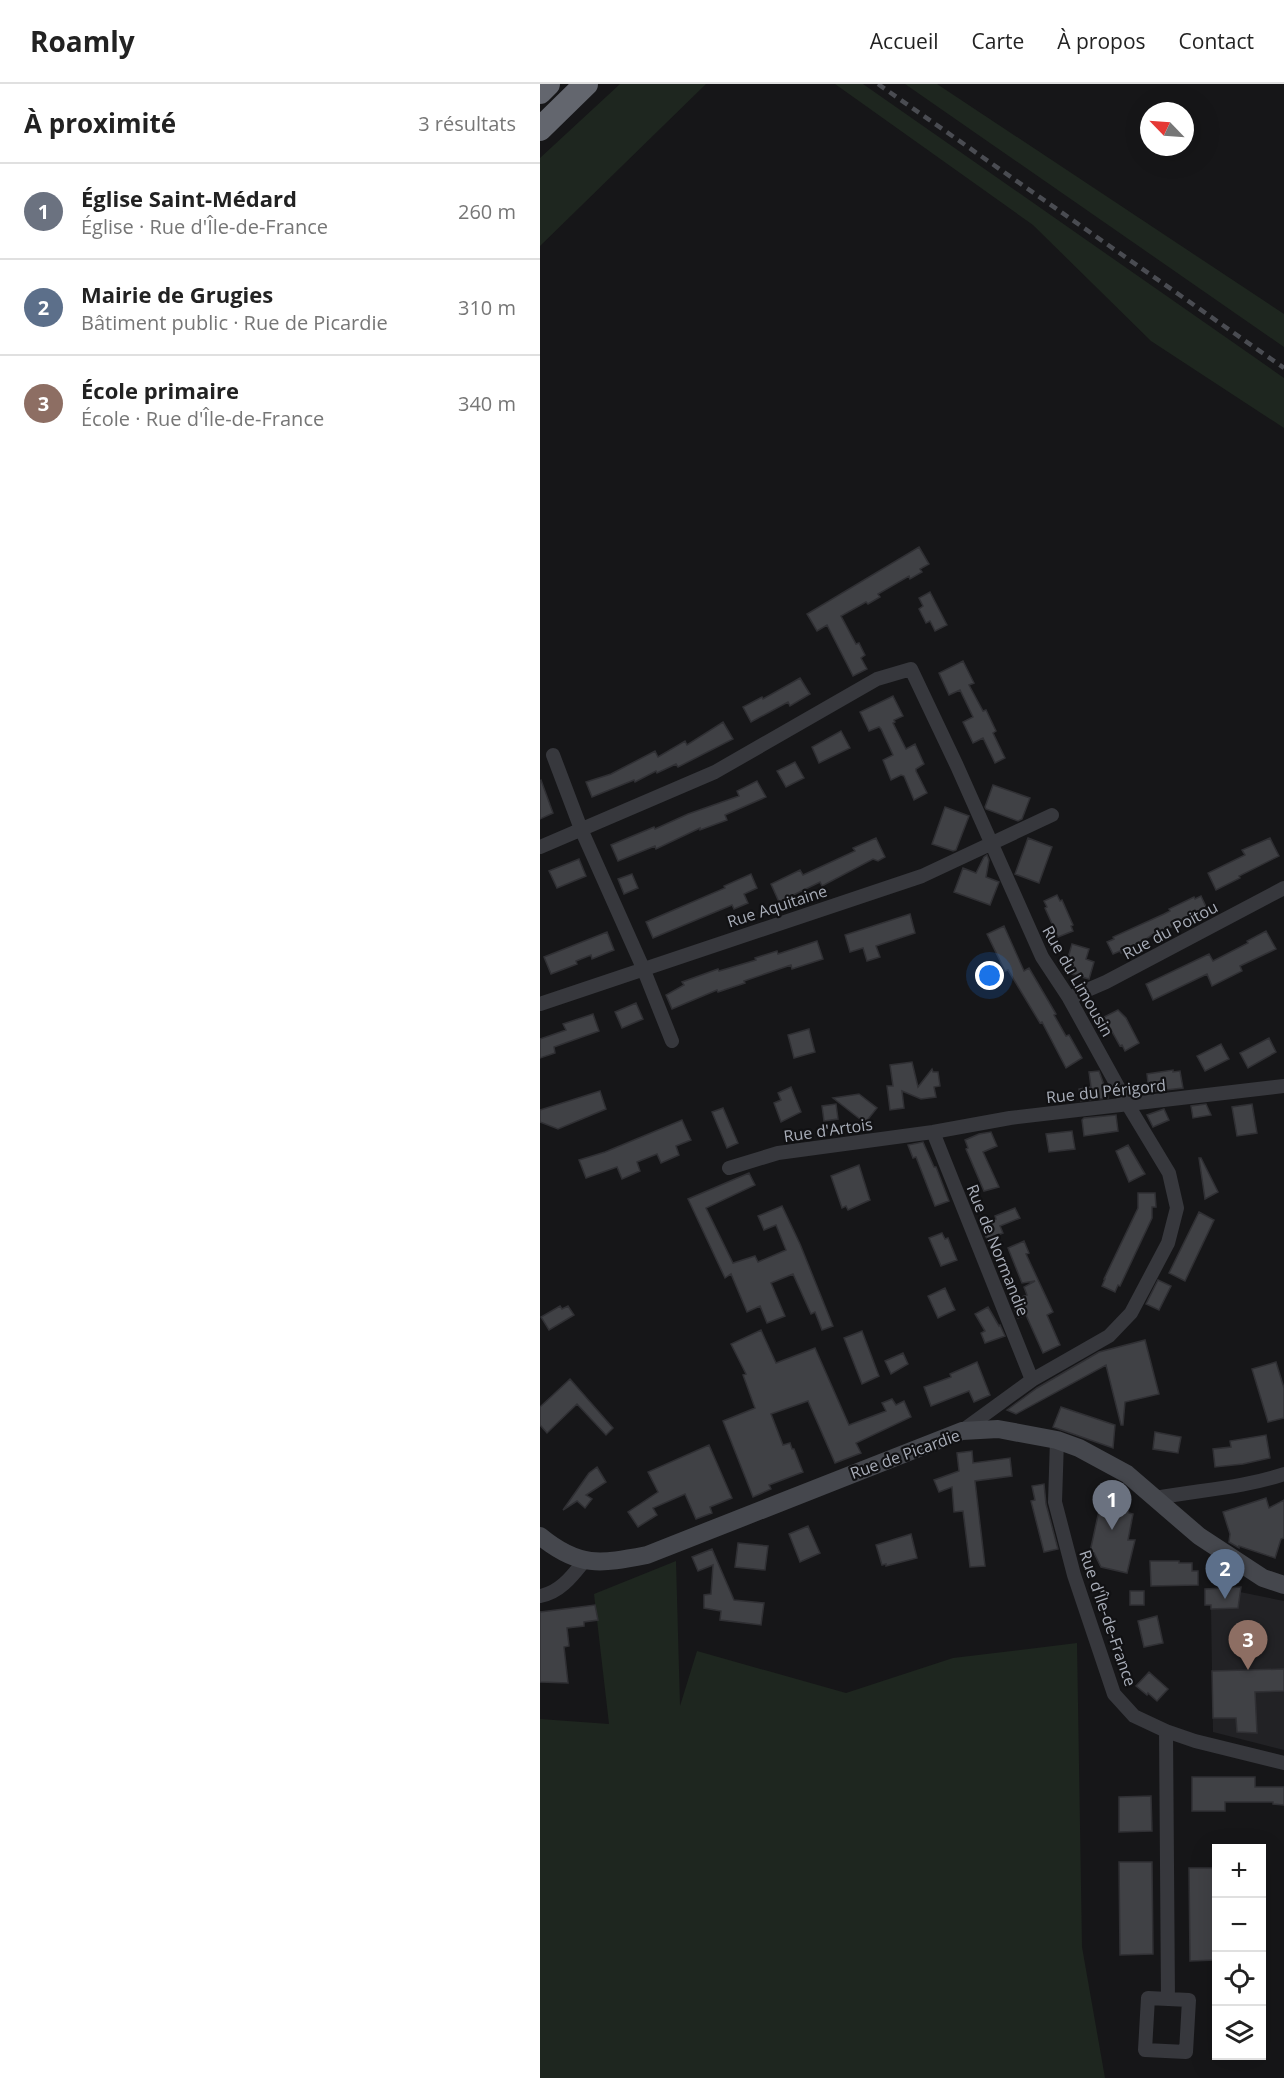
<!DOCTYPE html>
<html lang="fr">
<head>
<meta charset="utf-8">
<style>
  body { margin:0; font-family:"Open Sans",sans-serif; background:#f2f2f2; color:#222 }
  .controls { position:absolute; right:18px; bottom:18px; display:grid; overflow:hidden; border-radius:0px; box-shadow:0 6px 24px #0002 }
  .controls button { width:54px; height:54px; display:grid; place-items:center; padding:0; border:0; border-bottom:2px solid #e0e0e0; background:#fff; color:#222; font:30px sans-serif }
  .compass { position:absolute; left:600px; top:18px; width:54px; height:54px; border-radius:50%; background:#fff; box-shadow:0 6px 24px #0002; rotate:295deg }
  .you { position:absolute; left:450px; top:892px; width:21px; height:21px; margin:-15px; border:4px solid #fff; border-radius:50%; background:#1a73e8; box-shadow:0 0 0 9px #1a73e833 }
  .badge { display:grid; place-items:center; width:39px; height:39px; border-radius:50%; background:#2563eb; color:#fff; font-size:20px; font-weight:700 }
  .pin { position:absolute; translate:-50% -50px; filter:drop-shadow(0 2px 3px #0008) }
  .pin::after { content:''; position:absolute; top:32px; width:21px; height:18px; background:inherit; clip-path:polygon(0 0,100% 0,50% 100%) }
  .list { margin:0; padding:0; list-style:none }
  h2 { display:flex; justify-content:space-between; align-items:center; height:78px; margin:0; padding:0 24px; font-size:26px }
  h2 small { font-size:20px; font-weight:400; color:#767676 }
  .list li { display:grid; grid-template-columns:39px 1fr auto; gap:18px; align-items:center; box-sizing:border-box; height:96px; padding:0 24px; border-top:2px solid #e0e0e0 }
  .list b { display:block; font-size:22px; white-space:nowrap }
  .list p { margin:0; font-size:20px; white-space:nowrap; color:#767676 }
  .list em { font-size:20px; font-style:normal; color:#767676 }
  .icon { flex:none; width:33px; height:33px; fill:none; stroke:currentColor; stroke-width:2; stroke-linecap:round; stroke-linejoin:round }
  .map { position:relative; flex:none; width:744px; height:1994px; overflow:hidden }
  header { display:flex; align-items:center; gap:36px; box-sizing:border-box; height:84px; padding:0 30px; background:#fff; border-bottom:2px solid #e0e0e0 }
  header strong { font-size:28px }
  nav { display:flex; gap:33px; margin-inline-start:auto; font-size:21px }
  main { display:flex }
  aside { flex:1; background:#fff }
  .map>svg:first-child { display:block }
  .built { fill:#222225 }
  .green { fill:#1e261f }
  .building { fill:#404145; stroke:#303034; stroke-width:1.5 }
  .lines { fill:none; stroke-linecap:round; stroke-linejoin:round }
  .street { stroke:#37383d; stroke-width:14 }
  .secondary { stroke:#45474d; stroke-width:18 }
  .highway { stroke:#63666e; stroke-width:24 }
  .rail { stroke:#4a4c52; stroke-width:4.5; stroke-dasharray:8 6; stroke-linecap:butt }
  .labels { text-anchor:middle; stroke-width:4.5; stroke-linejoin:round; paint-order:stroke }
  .street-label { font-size:16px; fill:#a8adb8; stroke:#111113 }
</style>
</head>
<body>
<header>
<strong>Roamly</strong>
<nav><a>Accueil</a><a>Carte</a><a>À propos</a><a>Contact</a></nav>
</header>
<main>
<aside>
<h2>À proximité<small>3 résultats</small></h2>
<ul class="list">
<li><span class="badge" style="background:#6b7280">1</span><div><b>Église Saint-Médard</b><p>Église · Rue d'Île-de-France</p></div><em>260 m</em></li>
<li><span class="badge" style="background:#5c6f8a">2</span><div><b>Mairie de Grugies</b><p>Bâtiment public · Rue de Picardie</p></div><em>310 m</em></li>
<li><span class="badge" style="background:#8d6e63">3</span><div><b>École primaire</b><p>École · Rue d'Île-de-France</p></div><em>340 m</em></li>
</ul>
</aside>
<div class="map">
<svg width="744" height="1994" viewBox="0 0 744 1994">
  <rect width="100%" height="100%" fill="#161618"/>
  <!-- built -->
  <path class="built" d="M 700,1508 L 744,1517 L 744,1666 L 673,1648 L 671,1525 L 698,1524 Z"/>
  <!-- green -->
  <path class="green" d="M 80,0 L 166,0 L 0,162 L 0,74 Z
    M 295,0 L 323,0 L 744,294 L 744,344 L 611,257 L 493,141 Z
    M 365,0 L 397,0 L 744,230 L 744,263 Z
    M 136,1477 L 140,1622 L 157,1567 L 306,1609 L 413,1574 L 537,1559 L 542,1863 L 565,1994 L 0,1994 L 0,1635 L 69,1640 L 54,1510 Z"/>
  <!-- building -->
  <path class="building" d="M 379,463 L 389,480 L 380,485 L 382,488 L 370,495 L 369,492 L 338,510 L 340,513 L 328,520 L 326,518 L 301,532 L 316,560 L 319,559 L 325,571 L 321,574 L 327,585 L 313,592 L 287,541 L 277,547 L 267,530 Z
    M 390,508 L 407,541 L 395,547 L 390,537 L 386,539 L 379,525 L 383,522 L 379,514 Z
    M 423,577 L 434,599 L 429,601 L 443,627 L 446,626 L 456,647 L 453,649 L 465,674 L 455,679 L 443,654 L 433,659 L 423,638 L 433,633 L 420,606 L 409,611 L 399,589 Z
    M 260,594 L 270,610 L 250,622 L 248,618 L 211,638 L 203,623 L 222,613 L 223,615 Z
    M 353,612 L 363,632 L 354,636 L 355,638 L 353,639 L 366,665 L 375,660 L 384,680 L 376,685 L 376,687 L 387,709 L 374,716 L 364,692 L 361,691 L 351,696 L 343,676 L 353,671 L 341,645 L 339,643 L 329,647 L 320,628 Z
    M 183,638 L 193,655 L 138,683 L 136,680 L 117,689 L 116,687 L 95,698 L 94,696 L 52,713 L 46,698 L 71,690 L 115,667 L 118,673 L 145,657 L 147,661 Z
    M 301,647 L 310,664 L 279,679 L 272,663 Z
    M 255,678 L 264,694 L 246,703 L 237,687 Z
    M 1,696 L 13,729 L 0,735 L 0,697 Z
    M 217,697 L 226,713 L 185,731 L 187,736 L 160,746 L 160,744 L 116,765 L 115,762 L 78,777 L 71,761 L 114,743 L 115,745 L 148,730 L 199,712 L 197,707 Z
    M 453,701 L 490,714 L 482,735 L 478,737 L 446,725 L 445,723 Z
    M 405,723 L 429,732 L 416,766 L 413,767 L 392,760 Z
    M 336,754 L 345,773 L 338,777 L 333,775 L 282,802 L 280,798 L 239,818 L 231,800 L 260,786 L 263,791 L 315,767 L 313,764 Z
    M 488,754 L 512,763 L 499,799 L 475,790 Z
    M 730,754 L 739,772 L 699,792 L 700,794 L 676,806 L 668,789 L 705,771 L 702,766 Z
    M 447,771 L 449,776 L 446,793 L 459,798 L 450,821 L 414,808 L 423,784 L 436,789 L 444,773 Z
    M 39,775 L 46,792 L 17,804 L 9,787 Z
    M 92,790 L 98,804 L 84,810 L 78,795 Z
    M 211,790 L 217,804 L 204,810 L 208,819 L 194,825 L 192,821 L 113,854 L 106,838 L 185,804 L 184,802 Z
    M 517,811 L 520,817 L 522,816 L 533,841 L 531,842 L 533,847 L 518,853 L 505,824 L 507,823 L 504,817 Z
    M 661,812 L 667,825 L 661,828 L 662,830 L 612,851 L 606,855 L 607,857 L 581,869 L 580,867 L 573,870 L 567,858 L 574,855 L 573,853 L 624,830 L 630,827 L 629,825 L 654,813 L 655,815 Z
    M 370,830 L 375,849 L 336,862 L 340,873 L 327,877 L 323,864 L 310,868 L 305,851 Z
    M 464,842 L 484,887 L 489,884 L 516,930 L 514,931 L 526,952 L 529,951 L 542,974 L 526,984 L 502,938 L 500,939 L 468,886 L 465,887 L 447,850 Z
    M 726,847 L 736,865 L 700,882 L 702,887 L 672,902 L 667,890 L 613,916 L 606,900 L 669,870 L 673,877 L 708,859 L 707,857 Z
    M 67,848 L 74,866 L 52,875 L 51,871 L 36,877 L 37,880 L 11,890 L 4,873 Z
    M 277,857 L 283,875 L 252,885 L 251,881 L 204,897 L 205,899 L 178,908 L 177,906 L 132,925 L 126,911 L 144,901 L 142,898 L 178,885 L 179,887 L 216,876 L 215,874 L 237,867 L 238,870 Z
    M 532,860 L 549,865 L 546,875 L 554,878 L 549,895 L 524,888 Z
    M 96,919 L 103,935 L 82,944 L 75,928 Z
    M 578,926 L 586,934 L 599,959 L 585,967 L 582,961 L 580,962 L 564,933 Z
    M 53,930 L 59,947 L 14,963 L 15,969 L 0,974 L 0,955 L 26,946 L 23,940 Z
    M 269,945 L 275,968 L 254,974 L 248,951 Z
    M 729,954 L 736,968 L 708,984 L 700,969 Z
    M 681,960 L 689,975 L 665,987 L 657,972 Z
    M 372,978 L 378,1003 L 392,985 L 393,988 L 398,988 L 400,1002 L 394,1003 L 396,1013 L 381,1015 L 362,1007 L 364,1024 L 350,1026 L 347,1002 L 353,1002 L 350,981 Z
    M 633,986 L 633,988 L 640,987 L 643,1004 L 609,1008 L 607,990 Z
    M 559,987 L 564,1001 L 566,1001 L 568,1014 L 541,1017 L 539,1005 L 551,1003 L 549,988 Z
    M 251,1003 L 261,1028 L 241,1038 L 234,1019 L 241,1016 L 238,1009 Z
    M 60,1007 L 66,1025 L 18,1045 L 0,1038 L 0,1026 Z
    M 319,1010 L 337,1024 L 325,1039 L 293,1014 Z
    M 296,1020 L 298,1035 L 284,1037 L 282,1022 Z
    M 666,1020 L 671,1031 L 653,1034 L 651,1022 Z
    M 712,1020 L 717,1049 L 697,1052 L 692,1023 Z
    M 183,1024 L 198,1059 L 187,1064 L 172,1028 Z
    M 624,1025 L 629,1036 L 613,1043 L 607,1031 Z
    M 576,1031 L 578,1047 L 544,1052 L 542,1036 L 544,1034 Z
    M 142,1036 L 151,1056 L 136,1062 L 139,1071 L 121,1079 L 117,1070 L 97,1078 L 100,1087 L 82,1095 L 77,1083 L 46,1094 L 39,1076 L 65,1068 Z
    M 532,1047 L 535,1065 L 509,1068 L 506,1050 Z
    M 451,1048 L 457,1062 L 443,1068 L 459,1103 L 444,1107 L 426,1065 L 428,1064 L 425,1056 L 439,1050 Z
    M 383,1058 L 394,1083 L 396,1083 L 409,1117 L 395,1122 L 376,1073 L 373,1074 L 368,1061 Z
    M 588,1061 L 605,1090 L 589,1098 L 576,1067 Z
    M 659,1074 L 661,1074 L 678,1108 L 665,1115 Z
    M 319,1081 L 330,1116 L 308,1126 L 306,1122 L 302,1124 L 291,1092 Z
    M 209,1089 L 215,1101 L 166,1124 L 193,1179 L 215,1172 L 218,1178 L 246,1166 L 236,1141 L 224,1146 L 218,1132 L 242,1122 L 260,1160 L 293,1242 L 282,1246 L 275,1228 L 271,1230 L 253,1190 L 231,1199 L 245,1232 L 227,1239 L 220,1222 L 207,1228 L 191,1190 L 185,1194 L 148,1115 Z
    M 598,1109 L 615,1109 L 616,1123 L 612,1123 L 612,1134 L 580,1202 L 578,1201 L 575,1208 L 562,1202 L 565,1195 L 564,1195 L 598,1124 Z
    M 475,1124 L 480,1134 L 460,1142 L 463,1149 L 447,1155 L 441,1141 L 456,1135 L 455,1132 Z
    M 659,1128 L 674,1136 L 645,1197 L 629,1189 Z
    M 402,1149 L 405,1155 L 408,1154 L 417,1176 L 401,1182 L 389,1154 Z
    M 484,1157 L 489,1169 L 486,1170 L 513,1228 L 507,1231 L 520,1261 L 503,1269 L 486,1231 L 478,1234 L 471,1217 L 487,1211 L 484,1203 L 495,1197 L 482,1199 L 468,1164 Z
    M 618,1196 L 631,1202 L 619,1226 L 606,1220 Z
    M 405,1204 L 415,1226 L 398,1234 L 388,1212 Z
    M 20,1222 L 22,1225 L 28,1222 L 34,1231 L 9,1246 L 1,1233 Z
    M 448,1223 L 459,1242 L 460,1241 L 465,1252 L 445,1259 L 441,1249 L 445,1247 L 435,1230 Z
    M 221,1246 L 236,1279 L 275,1264 L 309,1341 L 346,1327 L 342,1319 L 352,1315 L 356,1321 L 364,1317 L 371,1333 L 316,1359 L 321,1369 L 295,1379 L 268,1317 L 231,1330 L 243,1361 L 250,1359 L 252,1365 L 254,1365 L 263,1388 L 229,1401 L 231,1405 L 213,1413 L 183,1337 L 215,1324 L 203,1291 L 206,1290 L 191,1260 Z
    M 322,1247 L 339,1292 L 322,1300 L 304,1254 Z
    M 605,1256 L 619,1310 L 585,1318 L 583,1341 L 581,1341 L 566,1281 L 476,1330 L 467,1326 L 497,1304 L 559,1268 Z
    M 363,1269 L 368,1280 L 351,1290 L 345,1277 Z
    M 437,1278 L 450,1311 L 434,1318 L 429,1307 L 391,1322 L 384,1303 L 411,1293 L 410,1290 Z
    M 736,1278 L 744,1304 L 744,1334 L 728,1338 L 712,1285 Z
    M 30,1295 L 73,1344 L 66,1351 L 37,1320 L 7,1349 L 0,1341 L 0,1323 Z
    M 521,1323 L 575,1341 L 573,1364 L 513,1343 Z
    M 615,1348 L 641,1353 L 638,1369 L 613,1365 Z
    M 726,1351 L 730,1374 L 703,1380 L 675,1383 L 673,1365 L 691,1363 L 690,1357 Z
    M 169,1361 L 192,1414 L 170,1423 L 172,1429 L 156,1435 L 145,1410 L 113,1424 L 117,1431 L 98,1443 L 88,1428 L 118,1408 L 108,1388 Z
    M 432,1367 L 433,1379 L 470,1374 L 472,1392 L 435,1397 L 445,1482 L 430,1483 L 423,1427 L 414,1428 L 412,1403 L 399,1408 L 394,1396 L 419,1387 L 417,1369 Z
    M 57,1383 L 66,1398 L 46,1411 L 52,1415 L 45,1424 L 37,1417 L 23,1426 L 49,1389 Z
    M 504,1400 L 506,1420 L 518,1465 L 504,1468 L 491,1417 L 495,1416 L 492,1402 Z
    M 572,1414 L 586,1417 L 585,1421 L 589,1429 L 593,1430 L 588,1456 L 595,1456 L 587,1489 L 561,1483 L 554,1469 L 550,1468 L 560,1422 L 569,1425 Z
    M 726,1414 L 729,1424 L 744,1416 L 744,1454 L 741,1455 L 735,1474 L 699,1462 L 699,1464 L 689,1458 L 690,1450 L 683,1428 Z
    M 268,1442 L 280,1469 L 260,1478 L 249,1450 Z
    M 371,1450 L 377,1474 L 346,1482 L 346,1480 L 342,1481 L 336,1461 Z
    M 198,1459 L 228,1462 L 225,1486 L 195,1483 Z
    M 172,1465 L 194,1516 L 224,1519 L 221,1541 L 180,1536 L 181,1527 L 164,1524 L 164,1511 L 171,1510 L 173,1481 L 158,1487 L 152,1473 Z
    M 610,1477 L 639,1477 L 639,1479 L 652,1479 L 652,1487 L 658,1487 L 658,1501 L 611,1502 Z
    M 701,1503 L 698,1524 L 671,1525 L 671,1521 L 665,1521 L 665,1505 Z
    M 590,1507 L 604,1507 L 604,1521 L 590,1521 Z
    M 55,1521 L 58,1536 L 44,1538 L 44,1542 L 27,1544 L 29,1562 L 24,1563 L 28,1599 L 0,1598 L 0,1528 Z
    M 617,1532 L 623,1559 L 604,1563 L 598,1537 Z
    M 744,1585 L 744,1607 L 715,1608 L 717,1649 L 697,1648 L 696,1634 L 673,1634 L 672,1587 Z
    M 609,1588 L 628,1605 L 617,1617 L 608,1609 L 607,1611 L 596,1602 Z
    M 652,1693 L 715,1693 L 715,1703 L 744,1703 L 744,1721 L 733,1720 L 733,1718 L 685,1718 L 685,1727 L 652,1727 Z
    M 611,1712 L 612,1747 L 579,1748 L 579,1713 Z
    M 579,1778 L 612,1778 L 613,1870 L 580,1871 Z
    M 649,1784 L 676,1784 L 676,1876 L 650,1877 Z"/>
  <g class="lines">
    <!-- street -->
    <path class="street" d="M 13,671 L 41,745 L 103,884 L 132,957
      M 0,763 L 175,688 L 337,595 L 371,585 L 417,682 L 502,873 L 529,914 L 588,1021 L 629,1089 L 637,1124 L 628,1159 L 591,1229 L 569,1252 L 492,1296 L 422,1347
      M 529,914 L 566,898 L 744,804
      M 0,920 L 382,792 L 512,731
      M 393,1048 L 492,1296
      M 189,1084 L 238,1069 L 393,1048 L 470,1034 L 744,1002
      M 517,1356 L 515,1418 L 534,1491 L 574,1610 L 594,1632 L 626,1647 L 655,1657 L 744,1679
      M 616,1414 C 658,1406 703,1404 744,1390
      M 0,1512 C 20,1509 33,1491 45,1476
      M 626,1647 L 628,1915
      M 608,1914 L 649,1916 L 646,1968 L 605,1966 Z"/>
    <!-- secondary -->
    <path class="secondary" d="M 0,1452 C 39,1484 60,1480 107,1471 L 422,1347 L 458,1345 L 517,1356 L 539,1364 L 587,1390 L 659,1452 L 723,1494 L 744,1501"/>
    <!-- highway -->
    <path class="highway" d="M 0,8 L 8,0
      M 0,45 L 46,0"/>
    <!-- rail -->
    <path class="rail" d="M 338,0 L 744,284"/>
  </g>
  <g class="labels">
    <!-- street labels -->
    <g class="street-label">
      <text transform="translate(237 822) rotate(-18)" y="6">Rue Aquitaine</text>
      <text transform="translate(630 846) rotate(-28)" y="6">Rue du Poitou</text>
      <text transform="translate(538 897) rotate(60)" y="6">Rue du Limousin</text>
      <text transform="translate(566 1007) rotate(-6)" y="6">Rue du Périgord</text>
      <text transform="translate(288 1046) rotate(-8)" y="6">Rue d'Artois</text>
      <text transform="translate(458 1166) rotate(68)" y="6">Rue de Normandie</text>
      <text transform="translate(365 1370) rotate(-20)" y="6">Rue de Picardie</text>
      <text transform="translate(568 1534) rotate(71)" y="6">Rue d'Île-de-France</text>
    </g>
  </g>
</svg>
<div class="controls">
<button>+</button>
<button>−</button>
<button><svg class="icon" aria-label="locate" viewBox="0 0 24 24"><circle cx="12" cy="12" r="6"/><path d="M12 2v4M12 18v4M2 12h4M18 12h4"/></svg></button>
<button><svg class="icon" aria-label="layers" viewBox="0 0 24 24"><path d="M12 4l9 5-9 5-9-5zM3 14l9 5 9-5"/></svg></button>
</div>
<svg class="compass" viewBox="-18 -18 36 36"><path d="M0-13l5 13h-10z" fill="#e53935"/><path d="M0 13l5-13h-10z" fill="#767676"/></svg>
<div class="you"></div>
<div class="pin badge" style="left:572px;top:1446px;background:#6b7280">1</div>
<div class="pin badge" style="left:685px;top:1515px;background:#5c6f8a">2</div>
<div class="pin badge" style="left:708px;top:1586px;background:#8d6e63">3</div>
</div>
</main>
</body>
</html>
